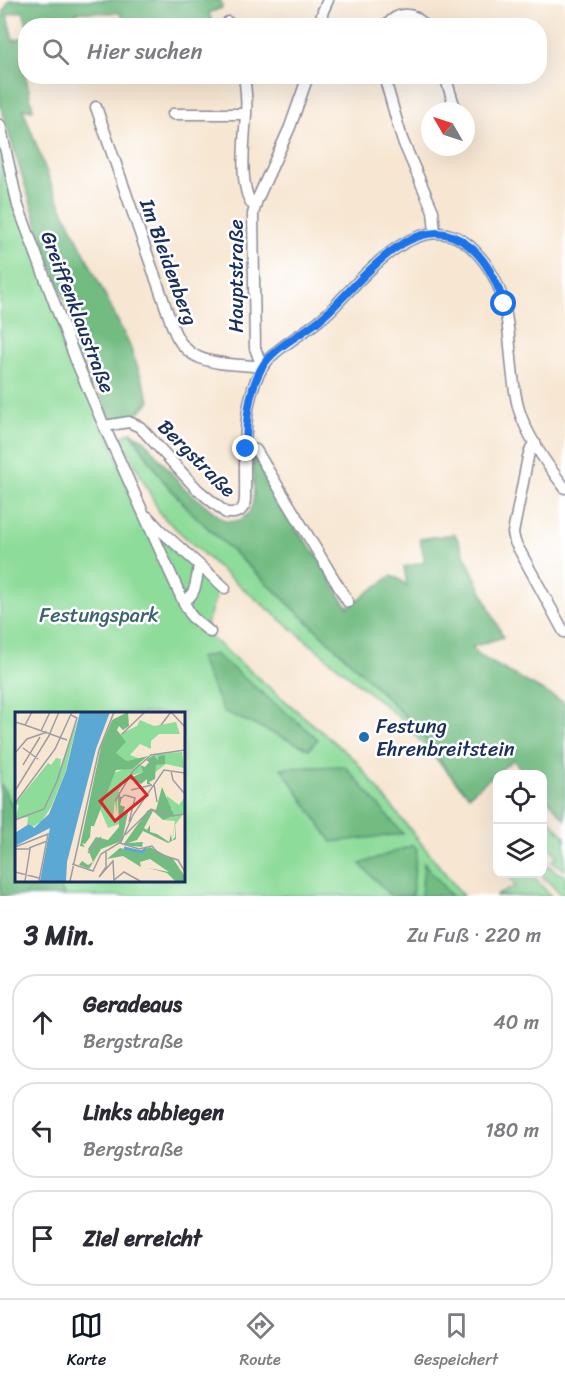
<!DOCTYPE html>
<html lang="de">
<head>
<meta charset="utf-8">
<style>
  body { margin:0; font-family:Sriracha,sans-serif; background:#f2f2f3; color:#2b2b33 }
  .controls { position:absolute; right:18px; bottom:18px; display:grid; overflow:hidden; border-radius:12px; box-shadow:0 6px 24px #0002 }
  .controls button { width:54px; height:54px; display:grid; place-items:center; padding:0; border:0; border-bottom:2px solid #e1e1e2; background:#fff; color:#2b2b33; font:30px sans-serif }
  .compass { position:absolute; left:421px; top:102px; width:54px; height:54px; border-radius:50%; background:#fff; box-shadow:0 6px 24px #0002; rotate:309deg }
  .stop { position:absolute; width:18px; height:18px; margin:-14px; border:4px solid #1a73e8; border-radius:50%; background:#fff }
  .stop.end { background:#1a73e8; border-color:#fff; box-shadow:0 2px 6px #0008 }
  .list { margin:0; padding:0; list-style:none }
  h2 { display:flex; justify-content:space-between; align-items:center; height:78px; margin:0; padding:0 24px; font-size:26px }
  h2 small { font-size:20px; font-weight:400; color:#7c7c81 }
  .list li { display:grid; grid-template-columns:39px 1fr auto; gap:18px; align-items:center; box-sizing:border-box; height:96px; margin:0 12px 12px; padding:0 12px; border:2px solid #e1e1e2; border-radius:24px }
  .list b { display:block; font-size:22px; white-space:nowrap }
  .list p { margin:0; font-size:20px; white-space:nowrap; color:#7c7c81 }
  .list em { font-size:20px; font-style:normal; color:#7c7c81 }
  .icon { flex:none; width:33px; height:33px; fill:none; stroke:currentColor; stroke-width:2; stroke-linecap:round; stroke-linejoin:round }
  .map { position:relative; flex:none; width:565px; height:896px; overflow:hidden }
  .search { position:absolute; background:#fff; box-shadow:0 6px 24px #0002; left:18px; right:18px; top:18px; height:66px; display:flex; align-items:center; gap:15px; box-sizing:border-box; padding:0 21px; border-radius:24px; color:#7c7c81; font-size:22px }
  .sheet { height:402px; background:#fff }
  nav { display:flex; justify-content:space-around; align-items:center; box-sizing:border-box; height:84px; border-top:2px solid #e1e1e2; background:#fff; font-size:16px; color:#7c7c81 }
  nav a { display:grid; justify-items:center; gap:3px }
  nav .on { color:#111827 }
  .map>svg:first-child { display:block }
  .green { fill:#8edc9a; stroke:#54867c; stroke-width:1.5 }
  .forest { fill:#72bc82; stroke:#467670; stroke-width:1.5 }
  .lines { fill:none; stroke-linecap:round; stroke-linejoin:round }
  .minor-casing { stroke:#898a98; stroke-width:13 }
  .minor { stroke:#fff; stroke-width:10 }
  .route { stroke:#1a73e8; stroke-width:8 }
  .poi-dot { fill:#1f6fb2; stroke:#fff; stroke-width:2 }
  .labels { text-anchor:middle; stroke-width:5; stroke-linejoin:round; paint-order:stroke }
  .street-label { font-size:20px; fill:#1b2f5e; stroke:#fff }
  .park-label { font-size:20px; fill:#3e6370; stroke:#fff }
  .poi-label { font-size:20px; fill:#1b2f5e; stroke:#fff; text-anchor:start }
  .inset-river { fill:none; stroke:#5aa8d3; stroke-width:3 }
  .inset-road { fill:none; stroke:#9f9da3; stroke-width:1.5 }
  .view { fill:#d62828; fill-opacity:0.15; stroke:#d62828; stroke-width:3 }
  .inset-edge { fill:none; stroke:#1b2f5e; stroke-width:3 }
</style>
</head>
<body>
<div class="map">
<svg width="565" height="896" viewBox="0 0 565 896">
  <rect width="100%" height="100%" fill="#fff"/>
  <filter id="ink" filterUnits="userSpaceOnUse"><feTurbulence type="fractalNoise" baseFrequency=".0167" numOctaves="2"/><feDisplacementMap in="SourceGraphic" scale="12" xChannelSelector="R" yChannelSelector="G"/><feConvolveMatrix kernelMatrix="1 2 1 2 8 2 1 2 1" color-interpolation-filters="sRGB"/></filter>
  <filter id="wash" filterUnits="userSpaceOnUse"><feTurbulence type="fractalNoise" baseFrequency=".008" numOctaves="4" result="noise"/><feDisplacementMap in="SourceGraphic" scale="24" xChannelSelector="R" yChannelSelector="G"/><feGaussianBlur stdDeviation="1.35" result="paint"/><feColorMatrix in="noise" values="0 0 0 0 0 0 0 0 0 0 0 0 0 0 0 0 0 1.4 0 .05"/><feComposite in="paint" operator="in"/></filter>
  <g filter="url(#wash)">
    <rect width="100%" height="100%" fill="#f7e6d1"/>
    <!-- green -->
    <path class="green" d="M 0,144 L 140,518 L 218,590 L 204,632 L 355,760 L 463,896 L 65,896 L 55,880 L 183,880 L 183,713 L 16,713 L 16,812 L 0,783 Z
      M 131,432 L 162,479 L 192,513 L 359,670 L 415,726 L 452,775 L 451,776 L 400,718 L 223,572 L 161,515 L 121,437 Z
      M 543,812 L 565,837 L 565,870 L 552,861 L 558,856 L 543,840 Z
      M 548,865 L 556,872 L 565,875 L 565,896 L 562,896 L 541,874 Z
      M 509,874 L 530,874 L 551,896 L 495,896 L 515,887 Z"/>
    <!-- forest -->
    <path class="forest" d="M 9,0 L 221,0 L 222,8 L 209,13 L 212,22 L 197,25 L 123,25 L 121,13 L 77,12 L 79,25 L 27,25 L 23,11 L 7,15 L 13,40 L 25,37 L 25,73 L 33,110 L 23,109 L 52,187 L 129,344 L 150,401 L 133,418 L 113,418 L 108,415 L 45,248 L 2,112 L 0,102 L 0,21 Z
      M 131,432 L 143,439 L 183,487 L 225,521 C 264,526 253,479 252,454 L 282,500 L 295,528 L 317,555 L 338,593 L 348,607 L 391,576 L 399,579 L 407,586 L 404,567 L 425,562 L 420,539 L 455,534 L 503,637 L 472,647 L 478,655 L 565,703 L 565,820 L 543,794 L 542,774 L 525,774 L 513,760 L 469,795 L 455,781 L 415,726 L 359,670 L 192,513 L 162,479 Z
      M 215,654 L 318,739 L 309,749 L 223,711 L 199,658 Z
      M 345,766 L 403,834 L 332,842 L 281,768 Z
      M 0,783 L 16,812 L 16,880 L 55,880 L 65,896 L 0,896 Z
      M 413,845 L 417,849 L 412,896 L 391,896 L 360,864 Z
      M 424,863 L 451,896 L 421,896 Z"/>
  </g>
  <g filter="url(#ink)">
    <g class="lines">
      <defs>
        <path id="minor" d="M 228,22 L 230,26
          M 319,26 L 323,11 L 328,0
          M 386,26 C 398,11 413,11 425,26
          M 244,76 C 246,89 247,102 246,114 C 245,135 237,193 255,207
          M 384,76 L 402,139 L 433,211 L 435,232
          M 445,76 L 456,111
          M 96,107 L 173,328 C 188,369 225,362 262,367 L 255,348 L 253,214 L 257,200 L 290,127 L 308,76
          M 173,114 L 246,114
          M 0,125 L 18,206 L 77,363 L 104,426 L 183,601 L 192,617 L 210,632
          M 104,426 L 129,422 L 140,427 L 197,489 L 226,513 L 234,513 L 240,511 L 244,506 L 245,499 C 246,454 238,383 276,352 C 294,337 314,327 330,311 C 364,276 424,199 474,250 C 490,266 501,288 505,310 C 512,341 510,380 519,410 C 528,438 547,465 565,488
          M 536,444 L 531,448 L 528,457 L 513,533 L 515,542 L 564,632
          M 246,449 L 256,450 L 348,602
          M 148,517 L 159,529 L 225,588
          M 183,601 C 197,596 196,579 199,566"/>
      </defs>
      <!-- minor casing -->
      <use href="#minor" class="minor-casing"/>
      <!-- minor -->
      <use href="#minor" class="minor"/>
    </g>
  </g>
  <g class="lines" filter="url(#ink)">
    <!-- route -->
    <path class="route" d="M 246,449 C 246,422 248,393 261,369 C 274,345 305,334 324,316 C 359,285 416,201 469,246 C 487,260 497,282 504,304"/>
  </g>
  <!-- markers -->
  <circle class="poi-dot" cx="364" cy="737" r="6"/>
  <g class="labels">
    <!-- street labels -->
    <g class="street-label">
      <text transform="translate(169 262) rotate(70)" y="7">Im Bleidenberg</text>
      <text transform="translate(236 276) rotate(-90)" y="7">Hauptstraße</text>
      <text transform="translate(78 312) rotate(69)" y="7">Greiffenklaustraße</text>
      <text transform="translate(197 458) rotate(45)" y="7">Bergstraße</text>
    </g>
    <!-- park labels -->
    <g class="park-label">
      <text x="99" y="622">Festungspark</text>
    </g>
    <!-- poi labels -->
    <g class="poi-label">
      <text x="376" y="733">Festung<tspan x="376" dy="23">Ehrenbreitstein</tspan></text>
    </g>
  </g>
  <!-- overview -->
  <g transform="translate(15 712)">
    <rect width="170" height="170" fill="#f7e6d1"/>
    <path d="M 63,7 L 50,61 L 36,95 L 27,109 L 16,116 L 15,112 L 12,113 L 13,105 L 0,107 L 4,93 L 0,92 L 33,51 L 36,53 L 41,46 L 46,47 L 45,56 ZM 125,8 L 139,14 L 161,10 L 165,22 L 144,22 L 136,29 L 136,37 L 125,32 L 115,43 L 126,47 L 112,49 L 101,41 L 110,31 L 105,22 L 122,14 ZM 167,40 L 169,56 L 151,52 L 139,61 L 141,53 L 150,51 L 150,43 L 144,49 L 139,42 ZM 124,51 L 128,60 L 113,65 L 109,70 L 103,80 L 102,99 L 102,101 L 100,89 L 98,106 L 101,107 L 103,103 L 104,112 L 93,116 L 85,97 L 99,61 ZM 152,84 L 164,93 L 169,86 L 169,101 L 160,113 L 157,130 L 160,109 L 148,108 L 158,97 L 152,96 Z" fill="#8edc9a"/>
    <path d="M 113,0 L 114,14 L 108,18 L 104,14 L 102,18 L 111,30 L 101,41 L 112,49 L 133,44 L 117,57 L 101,58 L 79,114 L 76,114 L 75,125 L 70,132 L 67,131 L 70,135 L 65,134 L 86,34 L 97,8 ZM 139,43 L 143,48 L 144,44 L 150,43 L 150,52 L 141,53 L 140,67 L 134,70 L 137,73 L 132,72 L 132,67 L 126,72 L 114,67 L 128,60 L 125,53 L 130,55 L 134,50 L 131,48 ZM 147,75 L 159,103 L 148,108 L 138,99 L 129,116 L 132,118 L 135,113 L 135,120 L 142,122 L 154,130 L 156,122 L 157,129 L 160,125 L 160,112 L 161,127 L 153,131 L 128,119 L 122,128 L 113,131 L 128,130 L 127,135 L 108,133 L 133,98 L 141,98 ZM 103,85 L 107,85 L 105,93 L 110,95 L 107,104 L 113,100 L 107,129 L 86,137 L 74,157 L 64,153 L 67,149 L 73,153 L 78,150 L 73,137 L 81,125 L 93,128 L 104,115 ZM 135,135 L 158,147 L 169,163 L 169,169 L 160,169 L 152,161 L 133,156 L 154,160 L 135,147 L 125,150 L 126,155 L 108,144 L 92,147 L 105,136 L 124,140 Z" fill="#72bc82"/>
    <path d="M 65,0 L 95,0 L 81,37 L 52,150 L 51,169 L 25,169 L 35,116 L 0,134 L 0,121 L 14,112 L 19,116 L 34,102 L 51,59 Z" fill="#5aa8d3"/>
    <path class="inset-river" d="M 0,125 L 10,124 L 33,109 L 43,111 L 32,152M 109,136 L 127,140 L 131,136M 29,155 L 37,148 L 46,124 L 86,0"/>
    <path class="inset-road" d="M 0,10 L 10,13 L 17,0M 10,13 L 52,28M 146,13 L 156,0 L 170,15M 26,19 L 35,0M 35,21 L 44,0M 107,22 L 130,0M 8,36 L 23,47M 0,41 L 12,27 L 32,20M 8,53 L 25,25M 156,59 L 158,68 L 169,81M 139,72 L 142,90M 116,78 L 137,73M 0,79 L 35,22M 104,80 L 105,87 L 110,83 L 120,86 L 114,110M 100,89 L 118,59 L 136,43 L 170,38M 0,91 L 40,37 L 57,0M 0,108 L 29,97 L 42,69 L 62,6 L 56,3M 110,123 L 136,97 L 157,104 L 170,102M 105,131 L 124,137 L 137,134 L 144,142 L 163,148 L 170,160M 0,135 L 33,122 L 24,169M 14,136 L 32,129M 0,137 L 15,137 L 10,169M 91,140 L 91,155 L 84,165 L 98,149 L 99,168 L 109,160 L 125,169M 73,141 L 86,125M 57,152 L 78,159 L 86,142 L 106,130 L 118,103 L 149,58 L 170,61M 0,160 L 24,166M 55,169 L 84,38 L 99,0"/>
    <path class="view" d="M 116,64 L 132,83 L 100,109 L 85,89 Z"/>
    <rect width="170" height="170" class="inset-edge"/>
  </g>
</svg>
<div class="controls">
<button><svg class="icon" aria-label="locate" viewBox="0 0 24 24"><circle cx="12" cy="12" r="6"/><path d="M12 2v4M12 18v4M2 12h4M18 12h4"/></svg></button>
<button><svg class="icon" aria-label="layers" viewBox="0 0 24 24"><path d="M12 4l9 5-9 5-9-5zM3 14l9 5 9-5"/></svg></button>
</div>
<svg class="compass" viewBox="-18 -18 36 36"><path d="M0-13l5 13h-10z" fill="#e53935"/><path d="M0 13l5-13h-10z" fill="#7c7c81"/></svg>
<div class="stop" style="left:504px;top:304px"></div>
<div class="stop end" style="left:246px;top:449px"></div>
<div class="search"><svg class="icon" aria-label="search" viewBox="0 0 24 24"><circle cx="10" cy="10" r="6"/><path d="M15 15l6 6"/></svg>Hier suchen</div>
</div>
<section class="sheet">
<h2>3 Min.<small>Zu Fuß · 220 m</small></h2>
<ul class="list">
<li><svg class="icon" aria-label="ahead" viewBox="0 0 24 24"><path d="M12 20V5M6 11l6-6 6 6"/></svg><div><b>Geradeaus</b><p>Bergstraße</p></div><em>40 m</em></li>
<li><svg class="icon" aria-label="left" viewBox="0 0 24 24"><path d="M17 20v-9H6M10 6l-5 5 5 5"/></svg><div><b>Links abbiegen</b><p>Bergstraße</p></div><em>180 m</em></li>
<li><svg class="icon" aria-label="arrive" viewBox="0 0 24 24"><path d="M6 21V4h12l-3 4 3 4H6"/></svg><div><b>Ziel erreicht</b></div></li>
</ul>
</section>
<nav>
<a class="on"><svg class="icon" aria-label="map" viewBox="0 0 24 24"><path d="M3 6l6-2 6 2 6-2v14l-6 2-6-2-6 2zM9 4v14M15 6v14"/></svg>Karte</a>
<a><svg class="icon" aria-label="directions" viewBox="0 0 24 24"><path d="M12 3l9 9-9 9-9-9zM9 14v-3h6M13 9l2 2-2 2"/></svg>Route</a>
<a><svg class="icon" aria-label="saved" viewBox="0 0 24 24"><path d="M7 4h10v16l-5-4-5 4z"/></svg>Gespeichert</a>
</nav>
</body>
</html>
